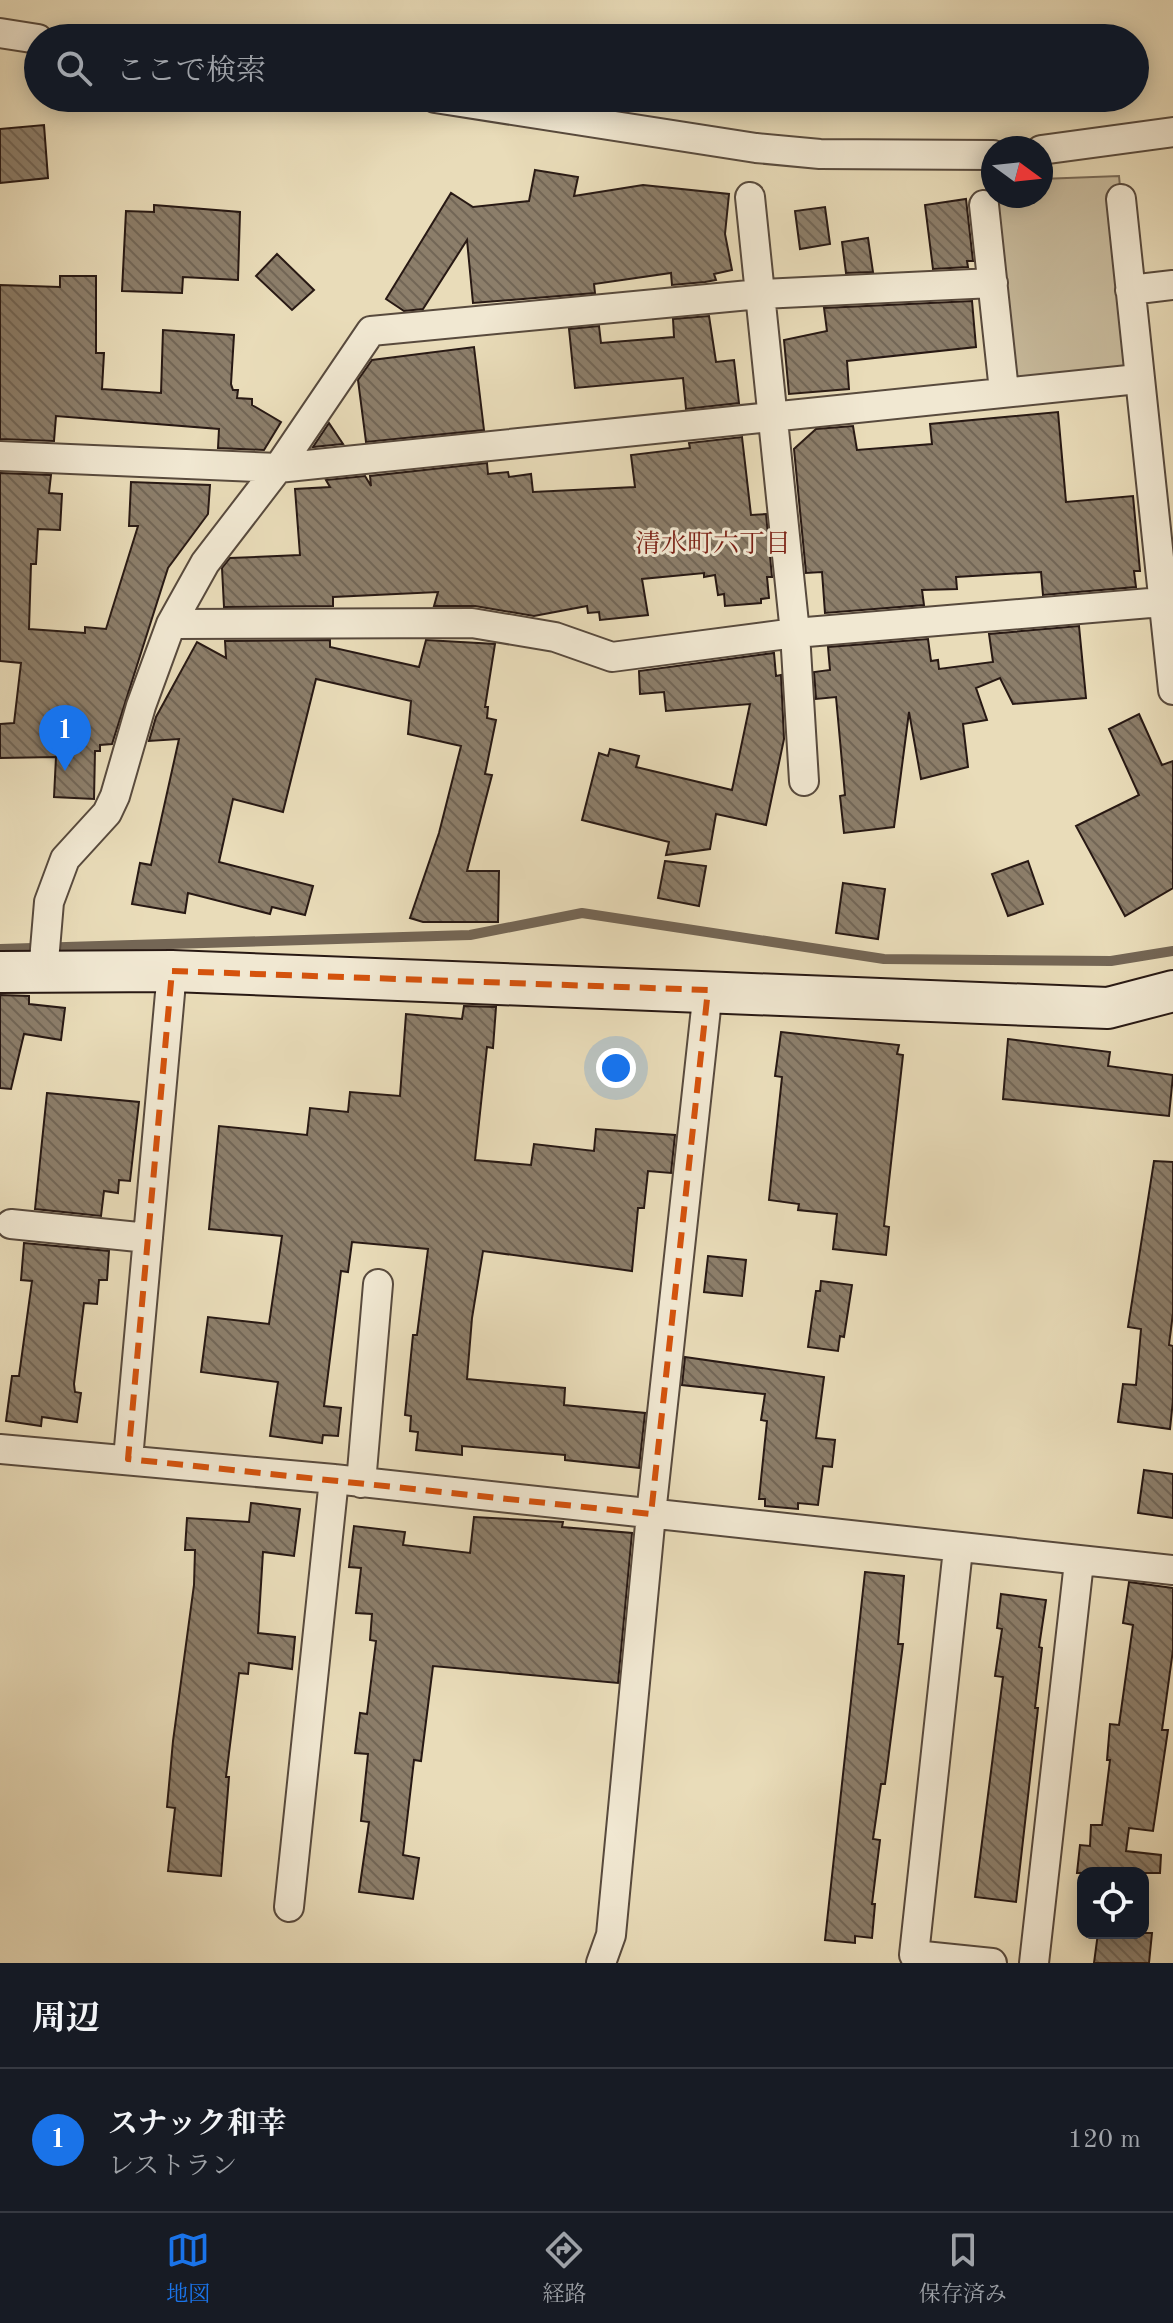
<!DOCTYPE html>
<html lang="ja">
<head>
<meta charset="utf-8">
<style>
  body { margin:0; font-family:"Old Standard TT","Noto Serif JP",serif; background:#20242c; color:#f1f3f6 }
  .controls { position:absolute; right:24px; bottom:24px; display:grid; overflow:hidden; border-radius:16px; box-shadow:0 4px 20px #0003 }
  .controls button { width:72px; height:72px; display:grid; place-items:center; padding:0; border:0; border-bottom:2px solid #363941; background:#171b24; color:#f1f3f6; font:40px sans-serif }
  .compass { position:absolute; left:981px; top:136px; width:72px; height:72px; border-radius:50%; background:#171b24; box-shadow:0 4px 20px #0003; rotate:105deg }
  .you { position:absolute; left:616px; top:1068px; width:28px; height:28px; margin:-20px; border:6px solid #fff; border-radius:50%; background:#1a73e8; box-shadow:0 0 0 12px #1a73e833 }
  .badge { display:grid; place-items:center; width:52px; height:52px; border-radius:50%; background:#1a73e8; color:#fff; font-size:26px; font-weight:700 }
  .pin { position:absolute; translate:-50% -66px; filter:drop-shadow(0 2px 4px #0008) }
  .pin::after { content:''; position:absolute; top:42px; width:28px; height:24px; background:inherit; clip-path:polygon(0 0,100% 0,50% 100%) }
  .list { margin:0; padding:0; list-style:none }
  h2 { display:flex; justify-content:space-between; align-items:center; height:104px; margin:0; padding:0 32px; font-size:34px }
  h2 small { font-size:26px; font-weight:400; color:#9ea1a6 }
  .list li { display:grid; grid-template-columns:52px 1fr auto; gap:24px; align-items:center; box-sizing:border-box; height:144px; padding:0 32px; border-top:2px solid #363941 }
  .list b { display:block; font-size:30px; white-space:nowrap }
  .list p { margin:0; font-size:26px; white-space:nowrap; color:#9ea1a6 }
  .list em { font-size:26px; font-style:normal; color:#9ea1a6 }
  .icon { flex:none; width:44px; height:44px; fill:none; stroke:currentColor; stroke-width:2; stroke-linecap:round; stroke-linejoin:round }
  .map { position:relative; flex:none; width:1173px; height:1963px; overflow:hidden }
  .search { position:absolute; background:#171b24; box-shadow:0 4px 20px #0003; left:24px; right:24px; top:24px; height:88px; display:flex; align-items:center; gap:20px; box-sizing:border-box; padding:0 28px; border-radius:44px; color:#9ea1a6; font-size:30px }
  .sheet { height:248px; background:#171b24 }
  nav { display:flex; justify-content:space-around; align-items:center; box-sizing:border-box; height:112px; border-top:2px solid #363941; background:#171b24; font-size:22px; color:#9ea1a6 }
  nav a { display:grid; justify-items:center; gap:4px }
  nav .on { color:#1a73e8 }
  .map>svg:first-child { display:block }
  .park { fill:#c8bb9d; stroke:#786a58; stroke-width:2 }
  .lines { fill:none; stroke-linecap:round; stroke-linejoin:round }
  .stream { stroke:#746655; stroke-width:10 }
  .building { fill:url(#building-back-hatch); stroke:#281914; stroke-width:2 }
  .street-casing { stroke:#584a3d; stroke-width:32 }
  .secondary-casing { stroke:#281914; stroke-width:44 }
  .street { stroke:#f1e8d2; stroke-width:28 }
  .secondary { stroke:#f1e8d2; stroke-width:40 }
  .marked { fill:none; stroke:#d5530d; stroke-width:6; stroke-dasharray:16 10; stroke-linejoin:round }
  .labels { text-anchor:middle; stroke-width:6; stroke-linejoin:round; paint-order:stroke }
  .neighbourhood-label { font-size:26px; fill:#7a1f14; stroke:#f1e8d2 }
</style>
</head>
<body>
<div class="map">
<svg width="1173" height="1963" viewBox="0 0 1173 1963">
  <defs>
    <pattern id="building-back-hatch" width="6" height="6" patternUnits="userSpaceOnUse" patternTransform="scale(2)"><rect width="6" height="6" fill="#8c7e6a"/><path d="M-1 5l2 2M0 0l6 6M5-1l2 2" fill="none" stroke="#726656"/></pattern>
  </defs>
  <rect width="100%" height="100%" fill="#e9dcb9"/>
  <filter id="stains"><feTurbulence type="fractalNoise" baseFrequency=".0025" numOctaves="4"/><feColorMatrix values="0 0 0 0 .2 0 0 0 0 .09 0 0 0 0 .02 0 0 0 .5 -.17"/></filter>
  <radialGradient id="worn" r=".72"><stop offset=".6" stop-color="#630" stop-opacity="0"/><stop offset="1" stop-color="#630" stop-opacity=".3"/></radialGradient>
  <!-- park -->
  <path class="park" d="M 1119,176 L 1138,379 L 1004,391 L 986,181 L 993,180 L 993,196 L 1041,196 L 1041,179 Z"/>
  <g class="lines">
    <!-- stream -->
    <path class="stream" d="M 0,949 L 470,935 L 582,913 L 884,959 L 1111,961 L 1173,951"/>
  </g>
  <!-- building -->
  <path class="building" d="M 44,125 L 48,178 L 0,183 L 0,129 Z
    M 535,170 L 578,177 L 574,196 L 643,185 L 729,194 L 725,234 L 732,270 L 714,274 L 716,280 L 705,282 L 672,285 L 671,273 L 594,284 L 595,293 L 473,303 L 467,240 L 423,309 L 404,311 L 386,299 L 451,193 L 473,207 L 529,201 Z
    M 966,199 L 973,261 L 967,261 L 968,267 L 933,269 L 925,205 Z
    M 154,205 L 240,212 L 238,280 L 183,277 L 182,293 L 122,291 L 126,211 L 154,212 Z
    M 825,207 L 830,244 L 800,249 L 795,211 Z
    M 868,238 L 873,272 L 846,273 L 842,242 Z
    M 277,254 L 314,290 L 292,310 L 256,276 Z
    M 60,276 L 96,276 L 96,353 L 104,353 L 102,389 L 161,393 L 163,330 L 234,335 L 231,384 L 233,390 L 238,390 L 237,398 L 252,399 L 252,405 L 281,422 L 264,450 L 218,448 L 219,429 L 56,416 L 54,441 L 0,439 L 0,285 L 60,287 Z
    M 972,301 L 976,347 L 847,361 L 849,389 L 789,394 L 784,340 L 827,331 L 824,308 Z
    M 709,316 L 716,362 L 734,360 L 739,403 L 686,409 L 683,378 L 575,388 L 569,329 L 599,326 L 601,343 L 674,337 L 673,319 Z
    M 474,347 L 484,430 L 366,442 L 358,380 L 372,360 Z
    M 1058,412 L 1066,502 L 1133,496 L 1140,571 L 1134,571 L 1136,587 L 1043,595 L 1041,572 L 956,577 L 957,589 L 922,590 L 924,605 L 825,613 L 822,572 L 806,573 L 794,449 L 816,429 L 853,426 L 857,450 L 932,444 L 930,424 Z
    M 329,423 L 343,444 L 313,447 Z
    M 742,437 L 751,515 L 766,514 L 772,577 L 767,577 L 769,598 L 761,599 L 761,603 L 725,606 L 724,594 L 718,595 L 715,575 L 704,577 L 704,573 L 642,579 L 648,615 L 600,620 L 599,612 L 588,613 L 587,606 L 534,616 L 475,606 L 434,606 L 438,592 L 333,597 L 333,606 L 224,607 L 222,568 L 230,558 L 300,555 L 295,489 L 330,487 L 326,480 L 365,476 L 371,486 L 370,476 L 487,463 L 488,474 L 508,472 L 509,477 L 531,474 L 533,492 L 635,487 L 631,455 L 690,448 L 689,443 Z
    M 0,473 L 51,475 L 49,493 L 62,494 L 60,530 L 38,529 L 36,564 L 31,564 L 29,629 L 85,633 L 85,627 L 106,629 L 138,526 L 129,526 L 131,482 L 210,485 L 208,514 L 168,568 L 112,744 L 100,745 L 100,751 L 95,751 L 94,799 L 54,797 L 56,757 L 0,758 L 0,724 L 14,723 L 21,663 L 0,661 Z
    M 1079,626 L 1086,698 L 1013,704 L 1000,678 L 976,688 L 987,720 L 963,724 L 968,767 L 921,779 L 909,712 L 894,827 L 844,833 L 840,796 L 845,795 L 836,697 L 816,699 L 814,672 L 830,670 L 828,647 L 928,639 L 931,661 L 938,660 L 939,669 L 993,662 L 989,634 Z
    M 330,640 L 330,647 L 419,667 L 426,640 L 495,644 L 485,707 L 488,707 L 487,718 L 496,720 L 485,774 L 492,775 L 467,871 L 499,871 L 498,922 L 423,922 L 410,918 L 439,833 L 461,746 L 408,734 L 411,701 L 316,679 L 283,812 L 233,799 L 219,862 L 313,886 L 305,915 L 272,907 L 270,914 L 188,893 L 185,913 L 132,904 L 140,863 L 151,865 L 179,739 L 149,741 L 156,717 L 197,642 L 226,658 L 225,641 Z
    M 774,653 L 776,676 L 781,675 L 784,739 L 766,825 L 716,814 L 710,849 L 666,855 L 669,842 L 582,820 L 599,753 L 608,756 L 610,749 L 639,756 L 636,767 L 732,790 L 750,704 L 666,711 L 664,692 L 640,694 L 639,671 Z
    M 1139,714 L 1162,765 L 1173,761 L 1173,888 L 1125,916 L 1076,826 L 1139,795 L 1109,729 Z
    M 665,861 L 706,866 L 699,906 L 658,898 Z
    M 1028,861 L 1043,904 L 1008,916 L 992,874 Z
    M 843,883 L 885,889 L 878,939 L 836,933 Z
    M 0,995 L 29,996 L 29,1004 L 65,1008 L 61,1040 L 24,1034 L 11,1089 L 0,1088 Z
    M 464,1006 L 496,1007 L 493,1048 L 487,1047 L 475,1160 L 531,1165 L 534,1144 L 594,1151 L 596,1129 L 675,1135 L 671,1173 L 648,1171 L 644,1208 L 638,1208 L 632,1271 L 483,1251 L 472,1318 L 467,1379 L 565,1388 L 564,1405 L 645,1413 L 639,1468 L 565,1460 L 565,1455 L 462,1446 L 462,1455 L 416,1450 L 418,1432 L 410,1431 L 411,1416 L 405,1415 L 413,1335 L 417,1335 L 428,1249 L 352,1242 L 348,1272 L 341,1271 L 324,1406 L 341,1408 L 338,1436 L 323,1435 L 322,1443 L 270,1436 L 278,1382 L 201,1372 L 208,1317 L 269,1324 L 282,1236 L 209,1229 L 219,1126 L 307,1135 L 310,1108 L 348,1112 L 350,1092 L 400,1096 L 406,1014 L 462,1019 Z
    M 781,1032 L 899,1045 L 897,1054 L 903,1055 L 884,1226 L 889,1227 L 886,1255 L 833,1249 L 837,1214 L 798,1210 L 799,1204 L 769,1200 L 782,1077 L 775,1076 Z
    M 1008,1039 L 1110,1052 L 1108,1066 L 1173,1075 L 1169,1116 L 1003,1099 Z
    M 47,1093 L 139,1102 L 130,1181 L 119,1180 L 118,1193 L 104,1191 L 101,1216 L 35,1209 Z
    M 1154,1161 L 1173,1162 L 1173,1313 L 1169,1345 L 1173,1346 L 1173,1400 L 1170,1429 L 1118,1422 L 1123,1384 L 1136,1385 L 1141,1329 L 1128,1327 Z
    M 24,1243 L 109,1251 L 107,1280 L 99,1280 L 97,1304 L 84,1303 L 74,1384 L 75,1392 L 81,1393 L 77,1422 L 42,1417 L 41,1426 L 6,1421 L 12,1376 L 19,1376 L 32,1281 L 21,1280 Z
    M 708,1256 L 746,1260 L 742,1296 L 704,1292 Z
    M 821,1281 L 852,1285 L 844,1337 L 840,1336 L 838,1351 L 808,1347 L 816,1291 L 820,1291 Z
    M 685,1357 L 824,1377 L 816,1438 L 835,1440 L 832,1467 L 823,1466 L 818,1505 L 798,1503 L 798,1509 L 765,1506 L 765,1499 L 759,1499 L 767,1421 L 761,1420 L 765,1394 L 682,1385 Z
    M 1144,1470 L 1173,1474 L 1173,1518 L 1138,1513 Z
    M 251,1503 L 300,1509 L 294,1556 L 263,1552 L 258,1633 L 295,1637 L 292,1669 L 249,1663 L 248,1674 L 239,1673 L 226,1777 L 229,1777 L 221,1876 L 168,1871 L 175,1808 L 167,1807 L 173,1741 L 194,1585 L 195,1550 L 185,1550 L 187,1518 L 249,1522 Z
    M 474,1517 L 563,1522 L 562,1527 L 632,1533 L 618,1683 L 433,1666 L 421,1761 L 414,1760 L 403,1855 L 419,1858 L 413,1899 L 359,1892 L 369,1822 L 361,1821 L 368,1754 L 355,1753 L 360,1713 L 367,1714 L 376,1641 L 370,1640 L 372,1614 L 356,1613 L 361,1568 L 349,1567 L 354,1526 L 405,1532 L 403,1545 L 470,1553 Z
    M 865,1572 L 904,1576 L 898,1644 L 903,1644 L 885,1784 L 881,1784 L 873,1839 L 880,1840 L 872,1904 L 875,1904 L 872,1938 L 855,1936 L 855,1943 L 825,1940 Z
    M 1129,1582 L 1173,1588 L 1173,1650 L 1162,1730 L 1168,1730 L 1153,1831 L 1129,1828 L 1126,1851 L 1161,1855 L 1160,1873 L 1077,1873 L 1080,1845 L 1090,1846 L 1091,1825 L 1102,1825 L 1110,1760 L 1107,1760 L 1110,1724 L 1119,1725 L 1133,1625 L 1123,1623 Z
    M 1001,1594 L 1046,1600 L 1039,1647 L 1042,1648 L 1035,1708 L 1038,1708 L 1016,1902 L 975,1897 L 1003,1677 L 995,1676 L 1002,1629 L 997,1628 Z
    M 1098,1933 L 1152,1933 L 1149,1963 L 1094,1963 Z"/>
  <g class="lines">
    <defs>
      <path id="street" d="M 0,33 L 38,39
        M 435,98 L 756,148 L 820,154 L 993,155
        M 1041,150 L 1173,132
        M 1121,199 L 1173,690
        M 984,205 L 1004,391
        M 1130,290 L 1173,285
        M 0,456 L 278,468 L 1138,379
        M 171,624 L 472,623 L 555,637 L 612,657 L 795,633 L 1162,602
        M 804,781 L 795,633 L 760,294 L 993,283
        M 43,973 L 49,902 L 65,859 L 107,813 L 115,796 L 141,706 L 171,624 L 205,563 L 278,468 L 371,331 L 760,294 L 750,197
        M 11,1224 L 148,1238
        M 0,1449 L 334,1479 L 1173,1570
        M 128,1459 L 172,971
        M 361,1483 L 378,1284
        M 958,1549 L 914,1955 L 992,1963
        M 289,1907 L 334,1479
        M 601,1963 L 611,1935 L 651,1514 L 708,990
        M 1034,1963 L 1079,1562"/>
      <path id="secondary" d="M 0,972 L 172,971 L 1108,1008 L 1173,991"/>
    </defs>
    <!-- street casing -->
    <use href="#street" class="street-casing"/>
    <!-- secondary casing -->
    <use href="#secondary" class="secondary-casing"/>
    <!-- street -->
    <use href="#street" class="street"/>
    <!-- secondary -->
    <use href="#secondary" class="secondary"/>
  </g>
  <!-- marked area -->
  <path class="marked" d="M 172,971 L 708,990 L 651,1514 L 128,1459 Z"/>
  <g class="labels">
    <!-- neighbourhood labels -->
    <g class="neighbourhood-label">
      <text x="713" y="552">清水町六丁目</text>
    </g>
  </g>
  <rect width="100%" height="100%" filter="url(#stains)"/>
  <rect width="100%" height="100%" fill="url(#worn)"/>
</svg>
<div class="controls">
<button><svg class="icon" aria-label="locate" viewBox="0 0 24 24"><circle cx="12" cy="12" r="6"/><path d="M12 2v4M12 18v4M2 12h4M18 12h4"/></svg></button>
</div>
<svg class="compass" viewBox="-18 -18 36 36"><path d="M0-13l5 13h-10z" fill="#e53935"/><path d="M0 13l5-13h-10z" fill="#9ea1a6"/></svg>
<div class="you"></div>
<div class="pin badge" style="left:65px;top:771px">1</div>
<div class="search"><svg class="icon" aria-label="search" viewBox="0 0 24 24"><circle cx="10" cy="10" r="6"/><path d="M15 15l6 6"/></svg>ここで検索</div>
</div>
<section class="sheet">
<h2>周辺<small></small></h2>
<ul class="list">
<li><span class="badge">1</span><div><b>スナック和幸</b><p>レストラン</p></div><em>120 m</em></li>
</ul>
</section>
<nav>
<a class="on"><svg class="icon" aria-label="map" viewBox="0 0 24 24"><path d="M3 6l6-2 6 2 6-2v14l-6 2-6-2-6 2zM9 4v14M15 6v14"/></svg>地図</a>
<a><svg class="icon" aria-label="directions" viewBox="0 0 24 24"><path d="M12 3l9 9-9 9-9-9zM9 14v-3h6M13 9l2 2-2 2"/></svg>経路</a>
<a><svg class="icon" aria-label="saved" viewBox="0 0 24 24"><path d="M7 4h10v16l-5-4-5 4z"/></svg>保存済み</a>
</nav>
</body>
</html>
